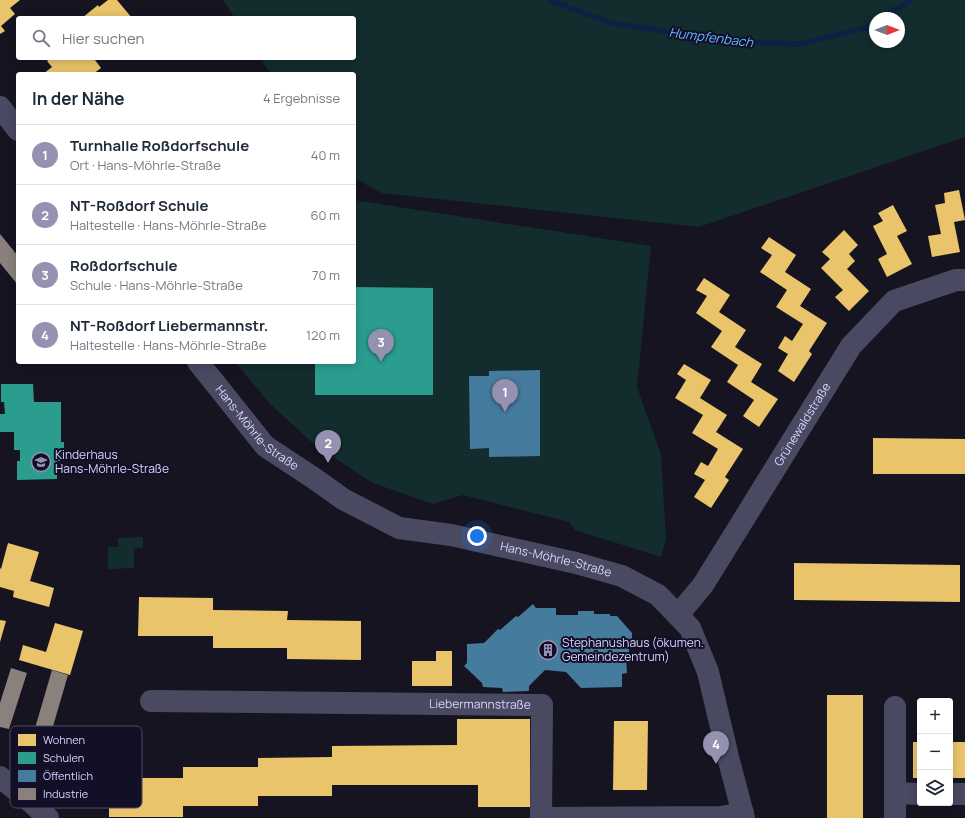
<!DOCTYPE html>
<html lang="de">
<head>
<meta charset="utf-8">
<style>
  body { margin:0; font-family:Manrope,sans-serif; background:#f2f2f3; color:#1f2937 }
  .controls { position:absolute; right:12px; bottom:12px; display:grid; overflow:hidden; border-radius:4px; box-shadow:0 2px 10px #0003 }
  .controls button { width:36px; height:36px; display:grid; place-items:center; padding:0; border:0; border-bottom:1px solid #e0e1e3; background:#fff; color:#1f2937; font:20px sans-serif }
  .compass { position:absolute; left:869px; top:12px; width:36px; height:36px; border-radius:50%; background:#fff; box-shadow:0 2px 10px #0003; rotate:90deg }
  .you { position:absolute; left:477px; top:536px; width:14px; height:14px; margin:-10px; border:3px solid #fff; border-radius:50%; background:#1a73e8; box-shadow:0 0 0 6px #1a73e833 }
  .badge { display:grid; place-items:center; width:26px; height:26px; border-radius:50%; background:#9591b1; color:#fff; font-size:13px; font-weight:700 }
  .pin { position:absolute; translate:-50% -33px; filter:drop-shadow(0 1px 2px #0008) }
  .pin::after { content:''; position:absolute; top:21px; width:14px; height:12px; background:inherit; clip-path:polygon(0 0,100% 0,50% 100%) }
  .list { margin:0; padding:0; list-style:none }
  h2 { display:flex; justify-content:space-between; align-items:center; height:52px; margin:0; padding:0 16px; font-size:17px }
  h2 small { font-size:13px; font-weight:400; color:#747a83 }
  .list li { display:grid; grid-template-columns:26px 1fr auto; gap:12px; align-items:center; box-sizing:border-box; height:60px; padding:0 16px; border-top:1px solid #e0e1e3 }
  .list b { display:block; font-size:15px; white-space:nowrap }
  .list p { margin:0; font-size:13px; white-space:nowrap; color:#747a83 }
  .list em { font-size:13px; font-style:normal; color:#747a83 }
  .icon { flex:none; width:22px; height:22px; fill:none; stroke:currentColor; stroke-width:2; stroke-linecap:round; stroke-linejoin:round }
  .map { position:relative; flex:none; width:965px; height:818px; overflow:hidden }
  .search { position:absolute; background:#fff; box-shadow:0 2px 10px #0003; left:16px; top:16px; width:340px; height:44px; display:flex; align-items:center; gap:10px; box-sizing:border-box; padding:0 14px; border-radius:4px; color:#747a83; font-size:15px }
  .panel { position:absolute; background:#fff; box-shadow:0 2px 10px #0003; left:16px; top:72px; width:340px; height:292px; border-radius:4px }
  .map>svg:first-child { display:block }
  .green { fill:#132c2d; fill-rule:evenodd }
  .homes { fill:#e9c46a }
  .schools { fill:#2a9d8f }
  .public { fill:#457b9d }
  .industry { fill:#8a817c }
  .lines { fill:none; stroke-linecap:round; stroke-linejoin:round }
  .stream { stroke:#0d2144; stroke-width:5.5 }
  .minor { stroke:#4a4962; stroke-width:22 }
  .labels { text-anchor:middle; stroke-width:4; stroke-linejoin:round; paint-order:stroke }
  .street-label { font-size:12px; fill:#d9d4ff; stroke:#130f26 }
  .poi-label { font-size:12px; fill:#d9d4ff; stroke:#130f26; text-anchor:start }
  .water-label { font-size:13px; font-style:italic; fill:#62b6ff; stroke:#130f26 }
  .key { fill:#130f26; stroke:#4e4a67; stroke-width:1 }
  .key-label { font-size:11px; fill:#d9d4ff }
</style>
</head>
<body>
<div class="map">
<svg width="965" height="818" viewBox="0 0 965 818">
  <rect width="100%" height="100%" fill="#161421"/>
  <!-- green -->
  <path class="green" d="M 223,0 L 965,0 L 965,137 L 699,227 L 382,193 L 354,178 L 354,74 L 271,74 L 260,58 L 354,58 L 354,18 L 235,18 ZM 875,18 L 899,18 L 899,42 L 875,42 Z
    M 354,200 L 651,246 L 637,387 L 661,455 L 666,539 L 661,557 L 575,530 L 569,522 L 463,495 L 433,504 L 373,483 L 315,445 L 270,404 L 235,362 L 354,362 Z
    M 143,537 L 143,548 L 134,548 L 134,568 L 108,569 L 108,547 L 118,547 L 118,538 Z"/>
  <!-- homes -->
  <path class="homes" d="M 0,0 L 20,0 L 10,8 L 15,14 L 1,26 L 5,31 L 0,34 Z
    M 108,0 L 117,0 L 132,18 L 82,18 L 98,5 L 99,7 Z
    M 51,58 L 98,58 L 95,60 L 101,68 L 93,74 L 43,74 L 52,67 L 47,61 Z
    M 959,190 L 965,220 L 954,222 L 960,252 L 932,257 L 928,236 L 941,234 L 935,205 L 945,203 L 944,193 Z
    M 893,205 L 907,231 L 897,236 L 912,264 L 887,277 L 878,259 L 887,254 L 873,226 L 883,221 L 878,213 Z
    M 844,230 L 858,245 L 849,254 L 855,261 L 847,269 L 869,291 L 849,311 L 835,297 L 843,290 L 821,268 L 830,259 L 822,252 Z
    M 769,237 L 796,255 L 785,272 L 811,289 L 800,306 L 827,323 L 809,351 L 812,354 L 794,382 L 778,371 L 788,354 L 778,348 L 785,336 L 792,341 L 803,324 L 776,307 L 787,290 L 760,272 L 772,255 L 761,248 Z
    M 704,278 L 730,295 L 719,312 L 746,330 L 735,347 L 762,364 L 751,382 L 778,399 L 759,427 L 743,416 L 754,400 L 727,382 L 738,365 L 711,347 L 722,331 L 696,313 L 707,296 L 696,290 Z
    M 684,364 L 711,380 L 700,398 L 727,415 L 716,432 L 743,449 L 725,477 L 729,480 L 711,508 L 694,497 L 705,480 L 694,474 L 701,462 L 708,466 L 718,449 L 692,433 L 703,415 L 675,398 L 686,380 L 677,374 Z
    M 873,438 L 965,439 L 965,474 L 873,474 Z
    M 8,543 L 39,552 L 30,581 L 54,588 L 49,607 L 13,597 L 14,591 L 0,587 L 0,568 L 1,569 Z
    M 794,563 L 960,565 L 960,602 L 794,600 Z
    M 139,597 L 213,598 L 213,610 L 288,611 L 287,620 L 361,621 L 361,660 L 287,659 L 287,648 L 213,648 L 213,636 L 138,636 Z
    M 0,620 L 6,621 L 0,642 Z
    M 55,623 L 83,631 L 70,675 L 19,660 L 23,645 L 46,652 Z
    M 436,651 L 452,651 L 452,686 L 412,686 L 412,661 L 436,661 Z
    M 827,695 L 863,695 L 863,818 L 827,818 Z
    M 457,719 L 530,719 L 530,807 L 478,807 L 478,785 L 332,785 L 332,796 L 258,796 L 258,806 L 183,806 L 183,817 L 109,817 L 109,778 L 183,778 L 183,767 L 258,767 L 258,758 L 332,757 L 332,746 L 457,745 Z
    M 614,721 L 648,721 L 647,790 L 613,790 Z
    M 913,742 L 920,742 L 920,778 L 913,778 Z
    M 950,742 L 965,742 L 965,778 L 950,778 Z"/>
  <!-- schools -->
  <path class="schools" d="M 354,287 L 433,288 L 433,395 L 315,395 L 315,362 L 354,362 Z
    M 1,384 L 33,384 L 34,402 L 61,402 L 61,442 L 64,442 L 64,461 L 57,461 L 57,479 L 17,480 L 17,461 L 20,461 L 20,450 L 14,450 L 14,432 L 0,432 L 0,414 L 5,414 L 4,402 L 1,402 Z"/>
  <!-- public -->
  <path class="public" d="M 540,370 L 540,456 L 489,457 L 489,448 L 470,449 L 469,376 L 489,376 L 489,371 Z
    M 533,604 L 536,608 L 556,608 L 556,615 L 578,615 L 578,611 L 594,611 L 594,614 L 610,614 L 610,616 L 617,616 L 632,633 L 632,642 L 629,643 L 629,657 L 626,656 L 627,673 L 622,674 L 622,687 L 581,688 L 566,672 L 545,670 L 529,686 L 529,691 L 503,692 L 502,688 L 483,687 L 482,683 L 464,666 L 467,663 L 467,644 L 484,643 L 498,629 L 500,630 L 516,616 L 518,617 Z"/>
  <!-- industry -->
  <path class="industry" d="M 0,234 L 18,256 L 18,285 L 0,263 Z
    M 11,668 L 27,673 L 9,729 L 0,727 L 0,703 Z
    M 52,670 L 68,675 L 49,740 L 33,735 Z"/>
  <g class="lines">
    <!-- stream -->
    <path class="stream" d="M 549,0 L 611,23 L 737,42 L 800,44 L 869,27 L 875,23
      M 883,18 L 911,0"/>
    <!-- minor -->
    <g class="minor">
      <path d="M 0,107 L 18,130"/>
      <path id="s1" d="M 198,362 L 265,446 L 315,479 L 343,499 L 399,528 L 451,535 L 576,563 L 622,576 L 658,595 L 690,628 L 708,672 L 728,757 L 744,818"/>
      <path id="s2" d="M 678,615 L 703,585 L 851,346 L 894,301 L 956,280 L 965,280"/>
      <path id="s3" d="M 151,701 L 542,705 L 541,818 L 721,817 L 743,813"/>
      <path d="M 0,777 L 32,803 L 48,818"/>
      <path d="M 895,793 L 895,707"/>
      <path d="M 950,794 L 965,794"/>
      <path d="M 895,818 L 895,793 L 920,794"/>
    </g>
  </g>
  <!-- icons -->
  <defs>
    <symbol id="school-ring" viewBox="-11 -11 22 22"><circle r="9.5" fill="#130f26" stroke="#9591b1" stroke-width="1.5"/><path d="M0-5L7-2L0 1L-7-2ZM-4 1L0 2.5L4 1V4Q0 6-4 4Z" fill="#9591b1"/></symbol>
    <symbol id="building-ring" viewBox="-11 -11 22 22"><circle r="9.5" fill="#130f26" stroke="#9591b1" stroke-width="1.5"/><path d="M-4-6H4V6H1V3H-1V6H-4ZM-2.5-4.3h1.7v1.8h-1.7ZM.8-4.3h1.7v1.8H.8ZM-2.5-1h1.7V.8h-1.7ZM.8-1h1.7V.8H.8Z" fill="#9591b1"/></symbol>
  </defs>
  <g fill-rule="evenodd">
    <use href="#school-ring" x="30" y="451" width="22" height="22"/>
    <use href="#building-ring" x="537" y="639" width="22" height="22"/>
  </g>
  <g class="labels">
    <!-- street labels -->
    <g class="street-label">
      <text dy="4" stroke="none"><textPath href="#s2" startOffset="228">Grünewaldstraße</textPath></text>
      <text dy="4" stroke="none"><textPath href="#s1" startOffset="89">Hans-Möhrle-Straße</textPath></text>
      <text dy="4" stroke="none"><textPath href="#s1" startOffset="425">Hans-Möhrle-Straße</textPath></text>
      <text dy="4" stroke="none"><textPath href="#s3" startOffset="329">Liebermannstraße</textPath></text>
    </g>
    <!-- poi labels -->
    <g class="poi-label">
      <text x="55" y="459">Kinderhaus<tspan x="55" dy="14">Hans-Möhrle-Straße</tspan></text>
      <text x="562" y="647">Stephanushaus (ökumen.<tspan x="562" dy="14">Gemeindezentrum)</tspan></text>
    </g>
    <!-- water labels -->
    <g class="water-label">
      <text transform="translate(711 37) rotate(7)" y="5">Humpfenbach</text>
    </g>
  </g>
  <!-- legend -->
  <rect x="10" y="726" width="132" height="82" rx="6" class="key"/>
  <rect x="18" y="734" width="18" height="12" fill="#e9c46a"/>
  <rect x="18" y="752" width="18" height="12" fill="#2a9d8f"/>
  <rect x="18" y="770" width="18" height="12" fill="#457b9d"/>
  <rect x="18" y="788" width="18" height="12" fill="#8a817c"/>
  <g class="key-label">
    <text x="43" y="744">Wohnen</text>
    <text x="43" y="762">Schulen</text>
    <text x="43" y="780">Öffentlich</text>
    <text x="43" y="798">Industrie</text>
  </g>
</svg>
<div class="controls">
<button>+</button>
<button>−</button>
<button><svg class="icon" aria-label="layers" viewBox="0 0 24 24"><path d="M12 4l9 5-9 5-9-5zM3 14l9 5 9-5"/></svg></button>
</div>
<svg class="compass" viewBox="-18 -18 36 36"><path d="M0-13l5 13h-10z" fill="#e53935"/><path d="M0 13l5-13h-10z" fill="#747a83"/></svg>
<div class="you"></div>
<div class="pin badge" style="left:505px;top:412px">1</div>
<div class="pin badge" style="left:328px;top:463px">2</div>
<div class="pin badge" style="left:381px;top:362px">3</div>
<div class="pin badge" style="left:716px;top:764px">4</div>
<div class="search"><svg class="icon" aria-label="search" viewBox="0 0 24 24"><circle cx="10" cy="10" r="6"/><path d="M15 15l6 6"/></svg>Hier suchen</div>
<section class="panel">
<h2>In der Nähe<small>4 Ergebnisse</small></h2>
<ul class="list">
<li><span class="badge">1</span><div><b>Turnhalle Roßdorfschule</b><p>Ort · Hans-Möhrle-Straße</p></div><em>40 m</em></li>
<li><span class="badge">2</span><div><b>NT-Roßdorf Schule</b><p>Haltestelle · Hans-Möhrle-Straße</p></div><em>60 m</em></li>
<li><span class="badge">3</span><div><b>Roßdorfschule</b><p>Schule · Hans-Möhrle-Straße</p></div><em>70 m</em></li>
<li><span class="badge">4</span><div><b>NT-Roßdorf Liebermannstr.</b><p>Haltestelle · Hans-Möhrle-Straße</p></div><em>120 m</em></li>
</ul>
</section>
</div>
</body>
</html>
